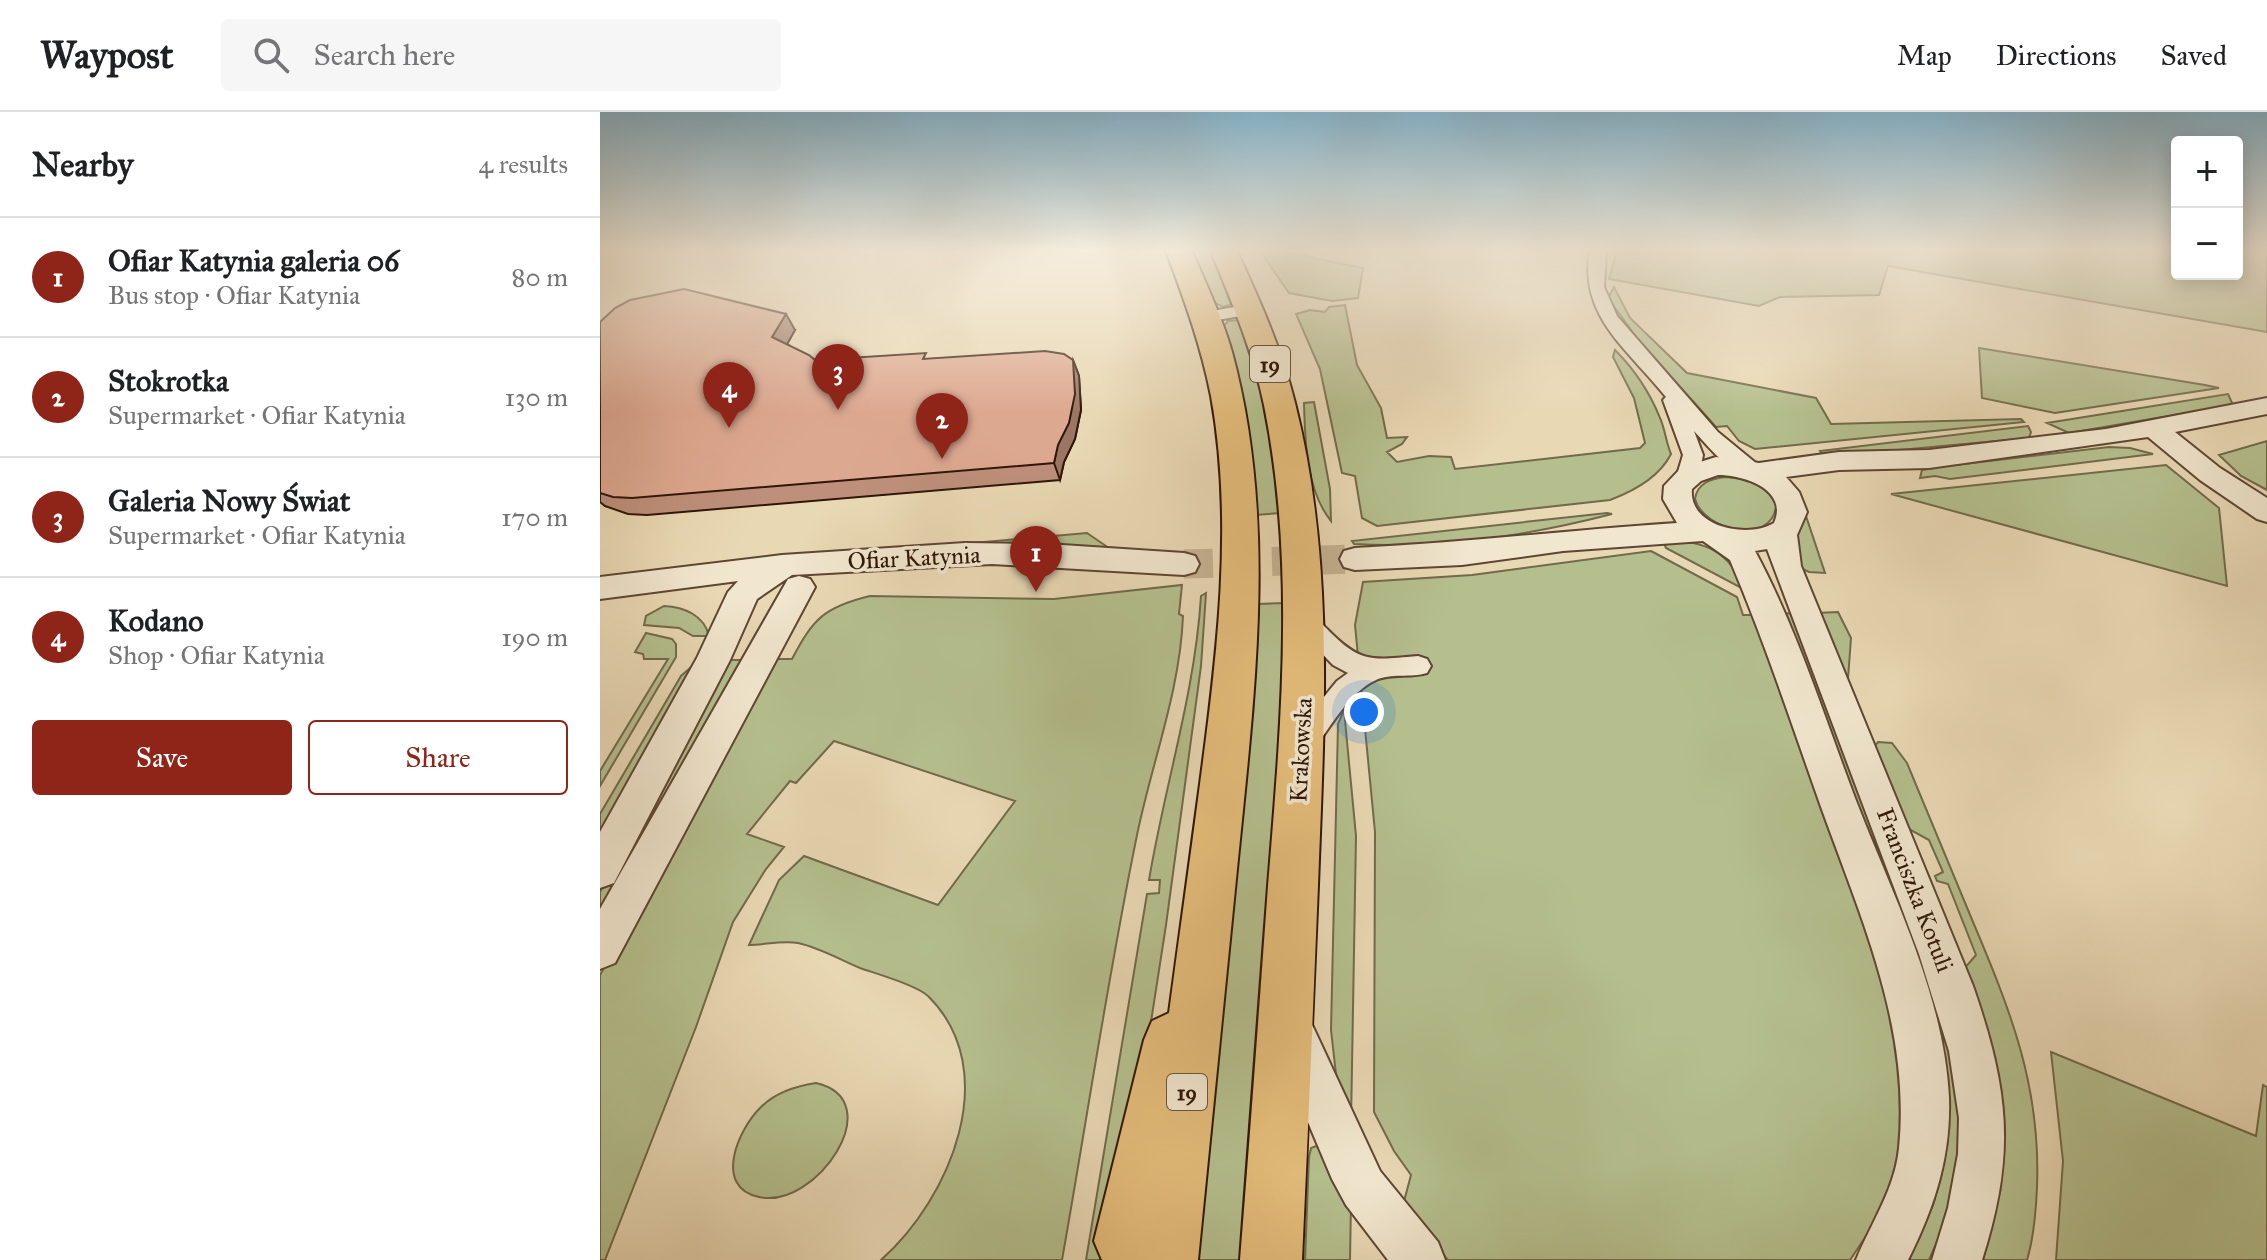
<!DOCTYPE html>
<html lang="en">
<head>
<meta charset="utf-8">
<style>
  body { margin:0; font-family:"IM FELL Great Primer",serif; background:#f6f6f6; color:#202124 }
  .controls { position:absolute; right:24px; top:24px; display:grid; overflow:hidden; border-radius:8px; box-shadow:0 4px 20px #0003 }
  .controls button { width:72px; height:72px; display:grid; place-items:center; padding:0; border:0; border-bottom:2px solid #e0e0e0; background:#fff; color:#202124; font:40px sans-serif }
  .you { position:absolute; left:764px; top:600px; width:28px; height:28px; margin:-20px; border:6px solid #fff; border-radius:50%; background:#1a73e8; box-shadow:0 0 0 12px #1a73e833 }
  .badge { display:grid; place-items:center; width:52px; height:52px; border-radius:50%; background:#8f2418; color:#fff; font-size:26px; font-weight:700 }
  .pin { position:absolute; translate:-50% -66px; filter:drop-shadow(0 2px 4px #0008) }
  .pin::after { content:''; position:absolute; top:42px; width:28px; height:24px; background:inherit; clip-path:polygon(0 0,100% 0,50% 100%) }
  .list { margin:0; padding:0; list-style:none }
  h2 { display:flex; justify-content:space-between; align-items:center; height:104px; margin:0; padding:0 32px; font-size:34px }
  h2 small { font-size:26px; font-weight:400; color:#757577 }
  .list li { display:grid; grid-template-columns:52px 1fr auto; gap:24px; align-items:center; box-sizing:border-box; height:120px; padding:0 32px; border-top:2px solid #e0e0e0 }
  .list b { display:block; font-size:30px; white-space:nowrap }
  .list p { margin:0; font-size:26px; white-space:nowrap; color:#757577 }
  .list em { font-size:26px; font-style:normal; color:#757577 }
  .actions { display:flex; gap:16px; padding:24px 32px }
  .actions a { flex:1; padding:18px 0; border:2px solid #8f2418; border-radius:8px; text-align:center; font-size:28px; color:#8f2418 }
  .actions .main { background:#8f2418; color:#fff }
  .icon { flex:none; width:44px; height:44px; fill:none; stroke:currentColor; stroke-width:2; stroke-linecap:round; stroke-linejoin:round }
  .map { position:relative; flex:none; width:1667px; height:1148px; overflow:hidden }
  header { display:flex; align-items:center; gap:48px; box-sizing:border-box; height:112px; padding:0 40px; background:#fff; border-bottom:2px solid #e0e0e0 }
  header strong { font-size:38px }
  nav { display:flex; gap:44px; margin-inline-start:auto; font-size:28px }
  .search { width:560px; height:72px; background:#f6f6f6; display:flex; align-items:center; gap:20px; box-sizing:border-box; padding:0 28px; border-radius:8px; color:#757577; font-size:30px }
  main { display:flex }
  aside { flex:1; background:#fff }
  .map>svg:first-child { display:block }
  .green { fill:#b5bf8e; stroke:#726a4a; stroke-width:2 }
  .lines { fill:none; stroke-linecap:round; stroke-linejoin:round }
  .tertiary-tunnel { stroke:#c4b191; stroke-width:29; stroke-dasharray:29 15; stroke-linecap:butt }
  .minor-casing { stroke:#5e4632; stroke-width:4 }
  .tertiary-casing { stroke:#5e4632; stroke-width:4 }
  .primary-casing { stroke:#2f1607; stroke-width:4 }
  .minor { fill:#f1e6ce; fill-rule:evenodd }
  .tertiary { fill:#f1e6ce; fill-rule:evenodd }
  .primary { fill:#e4bc7a; fill-rule:evenodd }
  .wall { fill:#be907c; stroke:#2f1607; stroke-width:2 }
  .shaded-wall { fill:#9b7665; stroke:#2f1607; stroke-width:2 }
  .building { fill:#dda890; stroke:#2f1607; stroke-width:2 }
  .labels { text-anchor:middle; stroke-width:7; stroke-linejoin:round; paint-order:stroke }
  .shield { fill:#f1e6ce; stroke:#695443; stroke-width:2 }
  .shield-label { font-size:22px; font-weight:bold; fill:#2f1607 }
  .street-label { font-size:24px; fill:#2f1607; stroke:#f1e6ce }
</style>
</head>
<body>
<header>
<strong>Waypost</strong>
<div class="search"><svg class="icon" aria-label="search" viewBox="0 0 24 24"><circle cx="10" cy="10" r="6"/><path d="M15 15l6 6"/></svg>Search here</div>
<nav><a>Map</a><a>Directions</a><a>Saved</a></nav>
</header>
<main>
<aside>
<h2>Nearby<small>4 results</small></h2>
<ul class="list">
<li><span class="badge">1</span><div><b>Ofiar Katynia galeria 06</b><p>Bus stop · Ofiar Katynia</p></div><em>80 m</em></li>
<li><span class="badge">2</span><div><b>Stokrotka</b><p>Supermarket · Ofiar Katynia</p></div><em>130 m</em></li>
<li><span class="badge">3</span><div><b>Galeria Nowy Świat</b><p>Supermarket · Ofiar Katynia</p></div><em>170 m</em></li>
<li><span class="badge">4</span><div><b>Kodano</b><p>Shop · Ofiar Katynia</p></div><em>190 m</em></li>
</ul>
<div class="actions"><a class="main">Save</a><a>Share</a></div>
</aside>
<div class="map">
<svg width="1667" height="1148" viewBox="0 0 1667 1148">
  <rect width="100%" height="100%" fill="#e9d8b4"/>
  <filter id="stains"><feTurbulence type="fractalNoise" baseFrequency=".0025" numOctaves="4"/><feColorMatrix values="0 0 0 0 .2 0 0 0 0 .09 0 0 0 0 .02 0 0 0 .5 -.17"/></filter>
  <radialGradient id="worn" r=".72"><stop offset=".6" stop-color="#630" stop-opacity="0"/><stop offset="1" stop-color="#630" stop-opacity=".3"/></radialGradient>
  <!-- green -->
  <path class="green" d="M 593,139 L 610,139 L 634,187 L 632,192 L 623,195 L 614,190 Z
    M 660,139 L 679,139 L 763,156 L 758,186 L 732,189 L 689,181 Z
    M 1017,139 L 1577,139 L 1577,162 L 1637,162 L 1637,139 L 1667,139 L 1667,220 L 1288,154 L 1279,183 L 1180,185 L 1159,194 L 1009,167 Z
    M 1014,175 L 1030,206 L 1087,261 L 1216,286 L 1231,312 L 1421,307 L 1424,310 L 1155,337 L 1139,329 L 1127,314 L 1116,315 L 1039,229 L 1008,186 Z
    M 745,193 L 757,253 L 781,296 L 787,326 L 807,325 L 802,332 L 787,340 L 797,350 L 829,344 L 851,345 L 855,357 L 1040,336 L 1045,331 L 1034,286 L 1013,245 L 1015,238 C 1034,257 1050,281 1060,306 C 1065,317 1066,330 1071,342 C 1060,364 1034,379 1010,388 L 777,414 L 762,406 L 755,364 L 742,361 L 720,257 L 696,202 L 710,198 L 725,200 L 729,195 Z
    M 639,208 C 669,265 672,338 681,401 L 655,403 L 629,232 L 624,214 L 628,209 Z
    M 1379,236 L 1605,273 L 1619,276 L 1455,301 L 1382,286 Z
    M 1628,282 L 1633,293 L 1469,321 L 1447,311 Z
    M 714,290 L 730,377 L 731,409 C 706,378 705,330 704,291 Z
    M 1428,314 L 1431,320 L 1429,326 L 1224,345 L 1220,339 Z
    M 1667,329 L 1667,378 L 1641,364 L 1619,343 Z
    M 1509,335 L 1530,336 L 1553,342 L 1350,367 L 1335,364 L 1320,366 L 1322,358 L 1346,354 Z
    M 1566,353 L 1619,396 L 1627,474 L 1291,382 Z
    M 1125,365 C 1146,366 1168,373 1176,394 C 1172,434 1104,419 1095,387 C 1097,371 1111,367 1125,365 Z
    M 1007,401 L 1012,402 C 927,424 842,437 754,432 L 752,429 Z
    M 1206,404 L 1225,461 L 1209,460 L 1196,454 L 1196,424 Z
    M 487,421 L 506,434 L 507,438 L 350,433 Z
    M 1062,427 C 1112,431 1124,437 1149,480 L 1066,436 Z
    M 1051,439 L 1137,485 L 1143,503 L 1156,503 L 1292,882 L 1306,1016 L 1294,1065 L 1274,1112 L 1250,1148 L 848,1148 L 802,1097 L 811,1063 L 794,1039 L 774,1000 L 775,720 L 755,513 L 763,470 L 872,463 Z
    M 582,473 L 579,502 L 583,504 C 580,579 552,650 537,723 C 508,864 487,1007 462,1148 L 281,1148 C 350,1087 404,959 328,884 C 316,873 277,862 260,856 C 241,848 218,835 198,831 C 183,828 164,833 149,833 L 179,768 L 204,744 L 338,793 L 415,689 L 234,629 L 196,671 L 190,669 L 147,722 L 184,735 L 166,757 L 133,810 L 96,915 L 5,1148 L 0,1148 L 0,863 L 177,547 L 192,547 C 213,507 224,495 270,484 L 454,487 Z
    M 606,481 L 601,554 L 566,813 L 546,942 L 503,1148 L 486,1148 L 547,782 L 559,781 L 560,768 L 549,768 C 565,672 595,581 601,484 Z
    M 685,491 L 682,599 L 641,1148 L 598,1148 L 652,605 L 658,492 Z
    M 64,494 C 84,495 104,503 109,524 L 93,524 L 79,516 L 44,513 L 46,504 Z
    M 1238,500 L 1251,526 L 1248,567 L 1217,501 Z
    M 1195,501 L 1308,804 L 1294,804 L 1179,502 Z
    M 46,521 L 72,527 L 76,532 L 76,545 L 0,674 L 0,659 L 68,547 L 44,547 L 43,542 L 35,540 Z
    M 125,548 L 146,548 L 0,813 L 0,780 Z
    M 98,549 L 0,737 L 0,702 L 81,564 Z
    M 744,598 L 756,724 L 751,1012 L 736,962 L 731,918 L 738,612 Z
    M 1278,630 L 1292,631 L 1307,651 C 1329,704 1351,757 1373,810 C 1411,900 1441,975 1437,1075 C 1436,1099 1434,1125 1427,1148 L 1383,1148 L 1401,1076 L 1403,1033 L 1363,858 L 1376,843 L 1348,772 L 1337,769 L 1335,764 L 1343,760 L 1329,728 L 1307,716 L 1275,634 Z
    M 1311,844 L 1323,844 L 1358,959 L 1361,1038 L 1346,1109 L 1329,1148 L 1309,1148 L 1333,1093 L 1342,1061 L 1348,1011 Z
    M 1451,940 L 1656,1024 L 1663,973 L 1667,975 L 1667,1148 L 1456,1148 L 1463,1049 Z
    M 216,971 C 291,988 216,1098 159,1085 C 112,1075 139,1016 161,995 C 176,980 196,974 216,971 Z
    M 719,1033 L 751,1089 L 750,1148 L 705,1148 L 709,1045 L 711,1036 Z"/>
  <g class="lines">
    <!-- tertiary-tunnel -->
    <path class="tertiary-tunnel" d="M 584,452 L 755,447"/>
    <defs>
      <path id="minor" d="M 990,139 L 1006,139 L 1004,175 L 1017,204 L 1118,320 L 1157,352 L 1161,357 L 1157,362 C 1134,368 1109,335 1094,319 L 1103,343 L 1099,363 L 1088,370 L 1080,368 L 1077,363 L 1083,343 L 1063,288 L 1066,285 C 1029,238 978,204 990,139 Z
        M 652,192 L 658,193 L 661,197 L 658,201 L 606,210 L 597,205 L 606,200 Z
        M 703,498 C 714,501 719,509 727,517 C 761,552 772,548 818,544 L 827,547 L 831,554 L 827,561 C 811,566 790,561 776,568 C 749,580 729,617 712,640 L 702,643 L 692,640 L 688,632 L 692,624 L 737,569 L 748,561 L 733,553 L 694,513 L 691,507 L 694,501 Z"/>
      <path id="tertiary" d="M 1667,286 L 1667,302 L 1575,320 L 1620,356 L 1667,386 L 1667,410 L 1657,407 L 1600,368 L 1548,325 L 1329,356 L 1239,358 L 1186,365 L 1199,380 L 1207,400 L 1197,423 L 1201,454 L 1373,874 C 1409,978 1416,1042 1382,1148 L 1332,1148 L 1348,1096 L 1358,1042 L 1359,1006 L 1349,939 L 1319,842 L 1167,437 L 1155,439 C 1197,517 1224,604 1255,686 C 1292,782 1344,882 1349,986 C 1351,1045 1334,1096 1308,1148 L 1256,1148 C 1271,1111 1295,1077 1299,1036 C 1311,914 1260,804 1220,692 C 1191,610 1164,528 1130,448 L 1103,429 L 963,439 L 862,453 L 755,458 L 744,455 L 740,447 L 744,439 L 755,436 C 863,431 969,418 1077,411 L 1063,387 L 1064,374 L 1081,356 L 1116,345 L 1159,351 L 1239,340 L 1329,338 L 1506,317 ZM 1118,363 C 1143,363 1189,377 1174,411 C 1148,427 1088,415 1092,377 L 1101,369 Z
        M 365,431 L 447,432 L 584,441 L 595,444 L 599,452 L 595,460 L 584,463 L 392,452 L 192,463 L 157,487 L 130,548 L 14,771 L 0,776 L 0,720 L 97,546 L 128,480 L 138,469 L 0,487 L 0,465 L 182,443 Z
        M 199,464 L 210,467 L 215,475 L 15,851 L 0,857 L 0,797 L 188,467 Z
        M 692,898 L 708,904 L 780,1059 L 838,1130 L 845,1148 L 788,1148 L 746,1093 L 732,1067 L 670,920 L 676,904 Z"/>
      <path id="primary" d="M 566,139 L 592,139 C 606,172 622,205 632,240 C 678,409 654,586 637,757 C 624,887 611,1018 598,1148 L 502,1148 L 494,1129 L 544,928 L 552,909 L 569,901 C 579,825 590,749 600,672 C 617,545 634,411 611,284 C 601,233 584,187 566,139 Z
        M 611,139 L 637,139 C 660,189 682,238 695,291 C 735,448 724,613 718,773 C 713,898 708,1023 702,1148 L 640,1148 C 650,1024 659,899 668,774 C 681,614 696,452 664,293 C 653,239 631,189 611,139 Z"/>
    </defs>
    <!-- minor casing -->
    <use href="#minor" class="minor-casing"/>
    <!-- tertiary casing -->
    <use href="#tertiary" class="tertiary-casing"/>
    <!-- primary casing -->
    <use href="#primary" class="primary-casing"/>
    <!-- minor -->
    <use href="#minor" class="minor"/>
    <!-- tertiary -->
    <use href="#tertiary" class="tertiary"/>
    <!-- primary -->
    <use href="#primary" class="primary"/>
  </g>
  <!-- wall -->
  <path class="wall" d="M 0,210 L 195,218 L 187,232 L 238,267 L 329,247 L 473,248 L 479,264 L 481,298 L 475,327 L 464,350 L 460,368 L 47,403 L 28,402 L 5,394 L 0,390 Z"/>
  <!-- shaded-wall -->
  <path class="shaded-wall" d="M 186,202 L 195,218 L 182,241 L 172,225 Z
    M 473,248 L 479,264 L 481,298 L 475,327 L 464,350 L 460,368 L 454,351 Z"/>
  <!-- building -->
  <path class="building" d="M 84,177 L 186,202 L 172,225 L 209,243 L 238,267 L 249,246 L 326,241 L 323,247 L 445,239 L 464,242 L 473,248 L 475,282 L 469,311 L 458,333 L 454,351 L 32,386 L 13,385 L 0,381 L 0,210 L 15,196 L 30,188 Z"/>
  <!-- sky -->
  <linearGradient id="sky" x2="0" y2="1"><stop stop-color="#87b6cf"/><stop offset="0.46" stop-color="#f5eddd"/><stop offset="1" stop-color="#f5eddd" stop-opacity="0"/></linearGradient>
  <rect width="1667" height="300" fill="url(#sky)"/>
  <g class="labels">
    <!-- shield labels -->
    <g class="shield">
      <rect x="650" y="234" width="40" height="36" rx="6"/>
      <rect x="567" y="962" width="40" height="36" rx="6"/>
    </g>
    <g class="shield-label">
      <text x="670" y="260">19</text>
      <text x="587" y="988">19</text>
    </g>
    <!-- street labels -->
    <g class="street-label">
      <text transform="translate(314 446) rotate(-3)" y="8">Ofiar Katynia</text>
      <text transform="translate(701 638) rotate(-87)" y="8">Krakowska</text>
      <text transform="translate(1315 778) rotate(69)" y="8">Franciszka Kotuli</text>
    </g>
  </g>
  <rect width="100%" height="100%" filter="url(#stains)"/>
  <rect width="100%" height="100%" fill="url(#worn)"/>
</svg>
<div class="controls">
<button>+</button>
<button>−</button>
</div>
<div class="you"></div>
<div class="pin badge" style="left:436px;top:480px">1</div>
<div class="pin badge" style="left:342px;top:347px">2</div>
<div class="pin badge" style="left:238px;top:298px">3</div>
<div class="pin badge" style="left:129px;top:316px">4</div>
</div>
</main>
</body>
</html>
